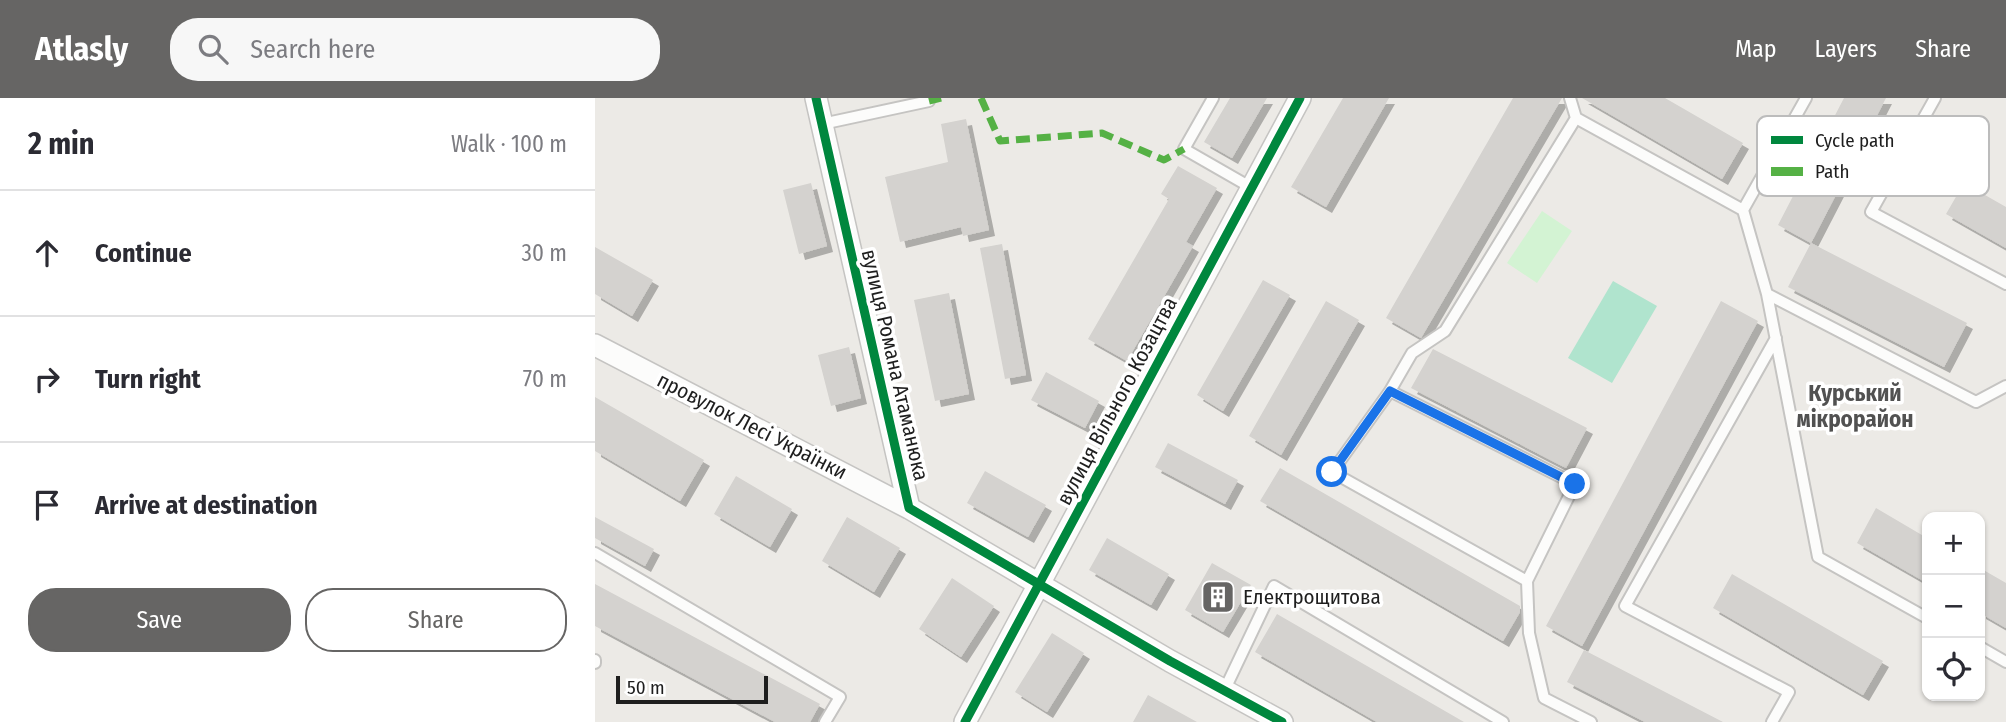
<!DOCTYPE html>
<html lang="en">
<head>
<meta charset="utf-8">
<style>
  body { margin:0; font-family:"Fira Sans Condensed",sans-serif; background:#f7f7f7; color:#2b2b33 }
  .controls { position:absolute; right:21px; bottom:21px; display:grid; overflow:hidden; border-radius:14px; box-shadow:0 2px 5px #0004 }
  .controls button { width:63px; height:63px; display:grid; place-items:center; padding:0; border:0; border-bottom:2px solid #e1e1e2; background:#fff; color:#2b2b33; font:35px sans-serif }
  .scale { position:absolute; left:21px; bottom:18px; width:152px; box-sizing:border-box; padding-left:7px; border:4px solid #1e1e1e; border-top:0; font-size:19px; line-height:24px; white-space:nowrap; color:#1e1e1e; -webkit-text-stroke:5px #fff; paint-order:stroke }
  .stop { position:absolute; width:21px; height:21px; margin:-16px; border:5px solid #1a73e8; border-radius:50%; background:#fff }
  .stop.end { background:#1a73e8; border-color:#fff; box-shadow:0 2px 7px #0008 }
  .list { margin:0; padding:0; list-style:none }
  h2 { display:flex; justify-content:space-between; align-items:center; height:91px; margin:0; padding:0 28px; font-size:30px }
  h2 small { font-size:23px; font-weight:400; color:#7c7c81 }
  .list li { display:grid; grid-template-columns:46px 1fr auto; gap:21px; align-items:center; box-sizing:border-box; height:126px; padding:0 28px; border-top:2px solid #e1e1e2 }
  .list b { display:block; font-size:26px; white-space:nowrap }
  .list em { font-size:23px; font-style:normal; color:#7c7c81 }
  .actions { display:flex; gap:14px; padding:21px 28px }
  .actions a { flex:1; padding:16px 0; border:2px solid #666564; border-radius:28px; text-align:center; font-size:24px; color:#666564 }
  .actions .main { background:#666564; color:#fff }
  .icon { flex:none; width:38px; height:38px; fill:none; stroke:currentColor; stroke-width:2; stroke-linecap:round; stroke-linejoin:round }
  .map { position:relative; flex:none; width:1411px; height:624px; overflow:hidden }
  header { display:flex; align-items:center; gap:42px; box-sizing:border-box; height:98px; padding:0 35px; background:#666564; color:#fff }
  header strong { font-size:33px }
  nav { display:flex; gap:38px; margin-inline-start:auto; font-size:24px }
  .search { width:490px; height:63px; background:#f7f7f7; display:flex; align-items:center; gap:18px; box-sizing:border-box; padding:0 24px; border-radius:28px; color:#7c7c81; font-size:26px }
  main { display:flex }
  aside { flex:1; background:#fff }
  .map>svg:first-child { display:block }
  .park { fill:#d3f3d3 }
  .pitch { fill:#b0e4ce }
  .building { fill:#d4d2cf; filter:url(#shadow) }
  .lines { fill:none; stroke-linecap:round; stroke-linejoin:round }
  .service-casing { stroke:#c5c4c2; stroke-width:14 }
  .minor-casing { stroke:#c5c4c2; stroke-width:24 }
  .service { stroke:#fcfcfb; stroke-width:10 }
  .minor { stroke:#fcfcfb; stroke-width:21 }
  .quiet { stroke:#55b145; stroke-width:7; stroke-dasharray:14 7; stroke-linecap:butt }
  .cycleway-casing { stroke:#fff; stroke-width:13 }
  .cycleway { stroke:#00873e; stroke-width:9 }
  .route { stroke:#1a73e8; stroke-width:9 }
  .labels { text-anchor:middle; stroke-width:7; stroke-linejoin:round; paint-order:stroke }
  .street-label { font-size:21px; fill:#1e1e1e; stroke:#fff }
  .poi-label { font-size:21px; fill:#1e1e1e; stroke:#fff; text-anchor:start }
  .neighbourhood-label { font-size:23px; font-weight:bold; fill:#515151; stroke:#fff }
  .key { fill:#fff; stroke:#bcbcbc; stroke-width:2 }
  .key-label { font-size:19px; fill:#1e1e1e }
</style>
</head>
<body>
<header>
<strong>Atlasly</strong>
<div class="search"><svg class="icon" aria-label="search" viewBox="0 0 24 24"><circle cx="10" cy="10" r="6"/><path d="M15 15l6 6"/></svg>Search here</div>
<nav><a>Map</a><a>Layers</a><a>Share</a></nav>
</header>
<main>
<aside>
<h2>2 min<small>Walk · 100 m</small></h2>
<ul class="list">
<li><svg class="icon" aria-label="ahead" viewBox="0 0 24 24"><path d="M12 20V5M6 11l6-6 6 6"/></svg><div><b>Continue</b></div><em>30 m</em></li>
<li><svg class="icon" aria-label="right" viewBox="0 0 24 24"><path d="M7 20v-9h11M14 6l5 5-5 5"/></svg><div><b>Turn right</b></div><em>70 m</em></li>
<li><svg class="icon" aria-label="arrive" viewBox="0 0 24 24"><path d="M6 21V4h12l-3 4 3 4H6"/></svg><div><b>Arrive at destination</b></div></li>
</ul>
<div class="actions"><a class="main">Save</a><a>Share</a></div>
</aside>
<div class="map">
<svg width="1411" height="624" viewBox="0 0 1411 624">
  <defs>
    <filter id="shadow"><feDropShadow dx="6" dy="6" stdDeviation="0" flood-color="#0004"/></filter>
  </defs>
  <rect width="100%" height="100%" fill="#eceae6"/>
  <!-- park -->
  <path class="park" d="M 947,113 L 977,133 L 942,185 L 912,165 Z"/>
  <!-- pitch -->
  <path class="pitch" d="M 1018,183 L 1062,208 L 1017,285 L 973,260 Z"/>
  <!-- building -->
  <path class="building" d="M 635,0 L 672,0 L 637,60 L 609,44 Z
    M 748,0 L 794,0 L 731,109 L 696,89 Z
    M 918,0 L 967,0 L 826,240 L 791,220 Z
    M 987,0 L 1070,0 L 1148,45 L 1127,81 Z
    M 1249,0 L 1291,0 L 1216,145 L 1183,127 Z
    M 371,21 L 394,132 L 368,138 L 366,129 L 305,144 L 290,79 L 353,64 L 346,26 Z
    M 583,68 L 622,90 L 591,144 L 598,148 L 532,263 L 493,241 L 574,101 L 566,96 Z
    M 216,85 L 232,148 L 204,156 L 188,92 Z
    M 1369,85 L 1411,109 L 1411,150 L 1351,116 Z
    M 1216,145 L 1372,225 L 1349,269 L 1193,189 Z
    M 407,146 L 431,277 L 410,281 L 385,150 Z
    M 0,149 L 58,182 L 37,218 L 0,196 Z
    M 668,182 L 695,197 L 628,313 L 602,297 Z
    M 354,195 L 374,296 L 340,303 L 319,202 Z
    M 731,203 L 764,222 L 686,357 L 654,338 Z
    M 1126,203 L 1163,223 L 987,548 L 951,528 Z
    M 254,249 L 266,300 L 236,308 L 223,257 Z
    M 838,251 L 992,330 L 971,370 L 816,290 Z
    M 451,274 L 504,303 L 490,330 L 436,302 Z
    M 0,299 L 109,362 L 85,403 L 0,353 Z
    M 573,345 L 643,382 L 630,406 L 560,369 Z
    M 685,370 L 925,508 L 925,514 L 908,543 L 665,403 Z
    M 390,373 L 451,407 L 433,439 L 372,405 Z
    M 141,378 L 197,411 L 175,449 L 119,416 Z
    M 1281,410 L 1332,440 L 1332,485 L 1262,445 Z
    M 0,419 L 59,451 L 50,468 L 0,440 Z
    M 252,419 L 305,450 L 279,494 L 227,463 Z
    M 512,440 L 574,476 L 556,507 L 494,472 Z
    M 617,465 L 656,487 L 628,534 L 590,512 Z
    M 1385,470 L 1411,485 L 1411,530 L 1385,515 Z
    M 1137,476 L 1288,563 L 1268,597 L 1118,510 Z
    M 357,480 L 399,508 L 366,559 L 324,531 Z
    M 0,486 L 225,606 L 215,624 L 180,624 L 0,528 Z
    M 682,516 L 869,624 L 782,624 L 660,554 Z
    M 457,535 L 489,555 L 452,614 L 420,594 Z
    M 989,552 L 1128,624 L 1050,624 L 972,584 Z
    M 553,597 L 602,624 L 538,624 Z"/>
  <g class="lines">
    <defs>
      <path id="service" d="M 618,0 L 589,51 L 657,90
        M 975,0 L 981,20 L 1148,112
        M 1211,0 L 1148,112 L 1172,196 L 1381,304 L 1411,288
        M 1340,0 L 1276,114 L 1411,186
        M 981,20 L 850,233 L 817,255 L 795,293 L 980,386 L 932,483 L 934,535 L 949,600 L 996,624
        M 227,26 L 334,3
        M 1172,196 L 1223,459 L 1332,520
        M 795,293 L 737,374 L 932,483
        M 0,455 L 245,599 L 230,624
        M 1385,549 L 1411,564
        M 0,562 L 0,565
        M 629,593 L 679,488 L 908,624
        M 1177,624 L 1194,594 L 1030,508 L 1181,240"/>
      <path id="minor" d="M 221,0 L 314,410 L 575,563 L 687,624
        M 0,247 L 314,410
        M 370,624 L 705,0"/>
    </defs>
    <!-- service casing -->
    <use href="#service" class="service-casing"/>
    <!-- minor casing -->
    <use href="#minor" class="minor-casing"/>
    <!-- service -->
    <use href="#service" class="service"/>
    <!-- minor -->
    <use href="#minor" class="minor"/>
    <!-- quiet -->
    <path class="quiet" d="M 386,0 L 405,43 L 507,35 L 569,62 L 589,51
      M 334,3 L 346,0"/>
    <defs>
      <path id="cycleway" d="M 221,0 L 314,410 L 575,563 L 687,624
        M 370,624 L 705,0"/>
    </defs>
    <!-- cycleway casing -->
    <use href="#cycleway" class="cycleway-casing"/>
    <!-- cycleway -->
    <use href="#cycleway" class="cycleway"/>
  </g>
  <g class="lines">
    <!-- route -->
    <path class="route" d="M 737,374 L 795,293 L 980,386"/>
  </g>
  <!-- icons -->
  <defs>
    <symbol id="building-square" viewBox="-11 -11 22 22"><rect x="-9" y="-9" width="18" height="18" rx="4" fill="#666564" stroke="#fff"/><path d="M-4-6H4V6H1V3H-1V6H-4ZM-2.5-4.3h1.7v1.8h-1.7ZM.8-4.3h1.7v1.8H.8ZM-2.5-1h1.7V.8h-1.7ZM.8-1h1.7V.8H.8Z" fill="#fff"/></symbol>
  </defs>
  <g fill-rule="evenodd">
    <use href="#building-square" x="604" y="480" width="38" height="38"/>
  </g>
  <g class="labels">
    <!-- street labels -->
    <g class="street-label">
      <text transform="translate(300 267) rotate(77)" y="7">вулиця Романа Атаманюка</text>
      <text transform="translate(522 303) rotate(-62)" y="7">вулиця Вільного Козацтва</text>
      <text transform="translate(157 328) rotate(27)" y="7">провулок Лесі Українки</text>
    </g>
    <!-- poi labels -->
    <g class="poi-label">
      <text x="648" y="506">Електрощитова</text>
    </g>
    <!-- neighbourhood labels -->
    <g class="neighbourhood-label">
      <text x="1260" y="303">Курський<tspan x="1260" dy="26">мікрорайон</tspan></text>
    </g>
  </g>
  <!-- legend -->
  <rect x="1162" y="18" width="232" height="80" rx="10" class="key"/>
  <rect x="1176" y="38" width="32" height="8" fill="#00873e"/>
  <rect x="1176" y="69" width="32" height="9" fill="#55b145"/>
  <g class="key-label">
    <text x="1220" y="49">Cycle path</text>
    <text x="1220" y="80">Path</text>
  </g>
</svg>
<div class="controls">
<button>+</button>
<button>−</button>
<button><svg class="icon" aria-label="locate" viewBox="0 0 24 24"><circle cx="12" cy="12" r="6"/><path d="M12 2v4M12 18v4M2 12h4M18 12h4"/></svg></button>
</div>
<div class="scale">50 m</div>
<div class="stop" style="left:737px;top:374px"></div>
<div class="stop end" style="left:980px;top:386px"></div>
</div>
</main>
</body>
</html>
